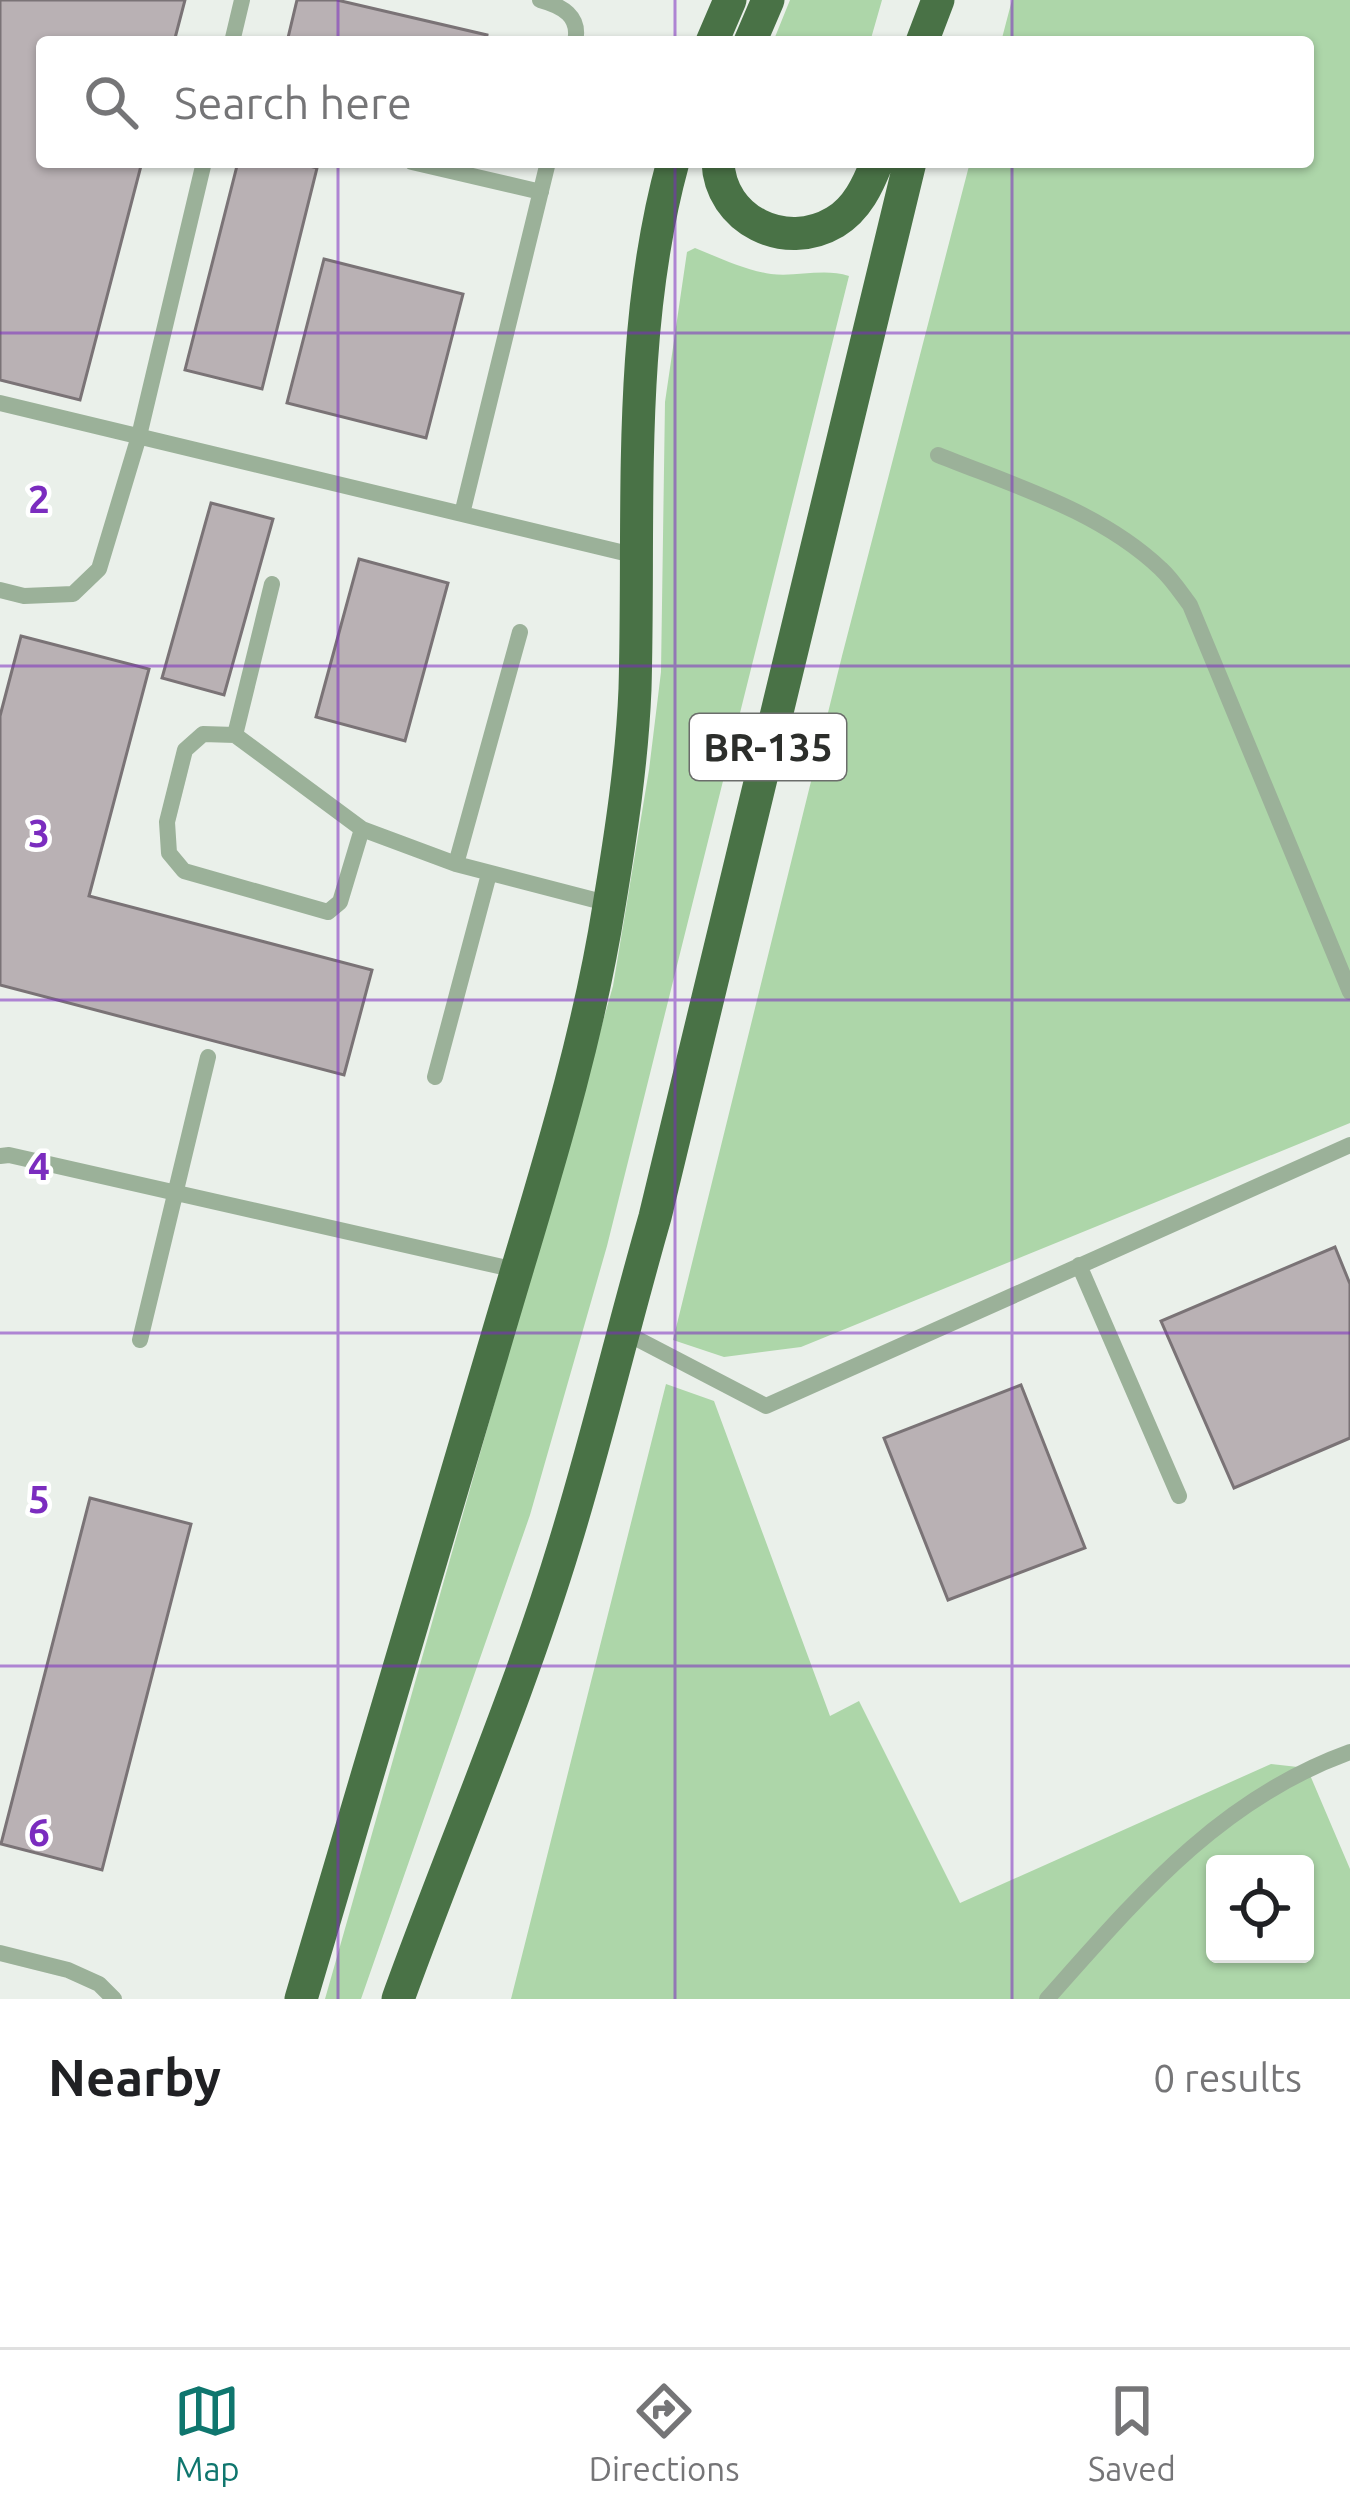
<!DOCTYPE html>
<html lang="en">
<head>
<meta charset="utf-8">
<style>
  body { margin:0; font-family:Ubuntu,sans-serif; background:#f2f2f2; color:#202124 }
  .controls { position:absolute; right:36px; bottom:36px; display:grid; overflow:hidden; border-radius:12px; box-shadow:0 3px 9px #0004 }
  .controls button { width:108px; height:108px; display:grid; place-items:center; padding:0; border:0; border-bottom:3px solid #e0e0e0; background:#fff; color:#202124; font:60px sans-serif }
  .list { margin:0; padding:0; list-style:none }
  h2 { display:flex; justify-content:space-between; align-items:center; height:156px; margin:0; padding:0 48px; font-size:51px }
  h2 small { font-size:39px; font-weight:400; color:#757577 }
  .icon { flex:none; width:66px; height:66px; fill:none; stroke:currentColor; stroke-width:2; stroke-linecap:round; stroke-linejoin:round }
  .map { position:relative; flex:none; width:1350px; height:1999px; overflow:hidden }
  .search { position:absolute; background:#fff; box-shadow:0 3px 9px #0004; left:36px; right:36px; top:36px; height:132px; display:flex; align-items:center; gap:30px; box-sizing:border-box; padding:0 42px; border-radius:12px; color:#757577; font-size:45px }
  .sheet { height:348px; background:#fff }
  nav { display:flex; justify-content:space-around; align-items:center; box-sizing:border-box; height:168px; border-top:3px solid #e0e0e0; background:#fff; font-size:33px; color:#757577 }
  nav a { display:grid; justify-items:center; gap:6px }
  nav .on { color:#0f766e }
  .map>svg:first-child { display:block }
  .green { fill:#add6a9; fill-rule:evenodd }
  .building { fill:#b9b1b4; stroke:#7a7376; stroke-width:3 }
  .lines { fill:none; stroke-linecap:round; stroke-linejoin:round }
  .service { stroke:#9bb199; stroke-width:16 }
  .trunk { stroke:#497246; stroke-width:33 }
  .grid { fill:none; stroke:#7b2cbf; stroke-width:3; stroke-opacity:0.55 }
  .labels { text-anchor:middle; stroke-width:9; stroke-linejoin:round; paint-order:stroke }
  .shield { fill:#fff; stroke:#6b6d6b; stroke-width:3 }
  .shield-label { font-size:39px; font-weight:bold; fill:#2c2e2b }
  .grid-label { font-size:39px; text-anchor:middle; font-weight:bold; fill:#7b2cbf; stroke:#fff; stroke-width:9; stroke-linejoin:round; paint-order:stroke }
</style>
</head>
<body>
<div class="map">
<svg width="1350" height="1999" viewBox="0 0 1350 1999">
  <rect width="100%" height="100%" fill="#eaf0ea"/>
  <!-- green -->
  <path class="green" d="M 790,0 L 882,0 L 870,42 L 773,42 Z
    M 1012,0 L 1350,0 L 1350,1123 L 801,1347 L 724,1357 L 673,1340 L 842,656 L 970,162 L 1308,162 L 1308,42 L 1001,42 Z
    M 695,248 C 720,258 744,270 771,274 C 797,277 824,268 849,276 L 607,1246 L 530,1515 L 361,1999 L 325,1999 L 613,986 L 649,770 L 661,672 L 665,402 L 687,252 Z
    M 666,1384 L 714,1401 L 830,1716 L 859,1701 L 960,1903 L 1271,1764 L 1307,1768 L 1350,1869 L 1350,1999 L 511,1999 ZM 1215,1864 L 1305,1864 L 1305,1954 L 1215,1954 Z"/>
  <!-- building -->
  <path class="building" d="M 0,0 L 185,0 L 174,42 L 42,42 L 42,162 L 142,162 L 80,400 L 0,380 Z
    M 297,0 L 337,0 L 487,35 L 486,42 L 287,42 Z
    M 238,162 L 295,162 L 317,168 L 262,389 L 185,370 Z
    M 324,259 L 463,294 L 426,438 L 287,403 Z
    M 211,503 L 273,519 L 224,695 L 162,678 Z
    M 359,559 L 448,583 L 405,741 L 316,717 Z
    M 21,636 L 149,669 L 89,896 L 372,970 L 344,1075 L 0,985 L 0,716 Z
    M 1335,1247 L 1350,1284 L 1350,1438 L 1234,1488 L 1161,1321 Z
    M 1021,1385 L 1085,1548 L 948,1600 L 884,1438 Z
    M 90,1498 L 191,1524 L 102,1870 L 1,1844 Z"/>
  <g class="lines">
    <!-- service -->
    <path class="service" d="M 540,0 C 562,6 581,16 575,42
      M 232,42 L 242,0
      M 412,162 L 541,192
      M 0,403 L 637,556
      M 938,455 C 1015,486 1100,511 1161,569 C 1172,579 1181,593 1190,605 L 1350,992
      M 462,514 L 548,162
      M 0,590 L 24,596 L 73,594 L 99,569 L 139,436 L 204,162
      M 235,735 L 272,584
      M 362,829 L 340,902 L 328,912 L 184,871 L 169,853 L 167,822 L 185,750 L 203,734 L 235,735 L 362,829 L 456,864 L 610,904
      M 456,864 L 520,632
      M 435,1077 L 489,874
      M 0,1156 L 9,1155 L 516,1270
      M 1079,1265 L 1179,1496
      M 624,1332 L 766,1406 L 1350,1145
      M 140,1340 L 208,1057
      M 0,1953 L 68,1970 L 99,1984 L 114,1999
      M 1047,1999 C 1136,1899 1219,1799 1350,1752"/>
    <!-- trunk -->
    <path class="trunk" d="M 712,42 L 730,0
      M 750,42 L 768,0
      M 922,42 L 938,0
      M 718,162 C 720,220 785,252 835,222 C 857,209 868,185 877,162
      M 301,1999 C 365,1784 428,1569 492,1354 C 535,1206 585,1058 609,906 C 621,834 632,762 635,689 C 640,514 626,333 673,162
      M 398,1999 C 453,1847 518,1698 565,1543 C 598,1435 624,1325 655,1217 L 910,162"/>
  </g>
  <!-- grid -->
  <path class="grid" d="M 338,0 L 338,42M 675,0 L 675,42M 1012,0 L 1012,42M 338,162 L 338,1999M 675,162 L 675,1999M 1012,162 L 1012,1999M 0,333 L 1350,333M 0,666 L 1350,666M 0,1000 L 1350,1000M 0,1333 L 1350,1333M 0,1666 L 1350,1666"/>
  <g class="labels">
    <!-- shield labels -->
    <rect class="shield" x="690" y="714" width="156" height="66" rx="9"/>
    <g class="shield-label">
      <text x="768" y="761">BR-135</text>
    </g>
  </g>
  <g class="grid-label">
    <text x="39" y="513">2</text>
    <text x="39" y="847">3</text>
    <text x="39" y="1180">4</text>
    <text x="39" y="1513">5</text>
    <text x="39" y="1846">6</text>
  </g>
</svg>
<div class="controls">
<button><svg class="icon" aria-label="locate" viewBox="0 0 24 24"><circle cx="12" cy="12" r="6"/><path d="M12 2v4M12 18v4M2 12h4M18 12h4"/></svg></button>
</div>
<div class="search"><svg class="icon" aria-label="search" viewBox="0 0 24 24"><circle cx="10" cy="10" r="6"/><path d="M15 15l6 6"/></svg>Search here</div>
</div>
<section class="sheet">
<h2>Nearby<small>0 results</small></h2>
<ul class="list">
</ul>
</section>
<nav>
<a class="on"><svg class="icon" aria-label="map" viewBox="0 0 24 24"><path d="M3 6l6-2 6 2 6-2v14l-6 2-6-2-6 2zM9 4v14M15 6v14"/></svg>Map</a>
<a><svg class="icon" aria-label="directions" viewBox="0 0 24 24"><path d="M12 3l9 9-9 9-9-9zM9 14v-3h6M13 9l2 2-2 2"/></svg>Directions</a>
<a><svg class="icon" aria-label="saved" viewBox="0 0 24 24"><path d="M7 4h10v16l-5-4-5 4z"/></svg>Saved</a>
</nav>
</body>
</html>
